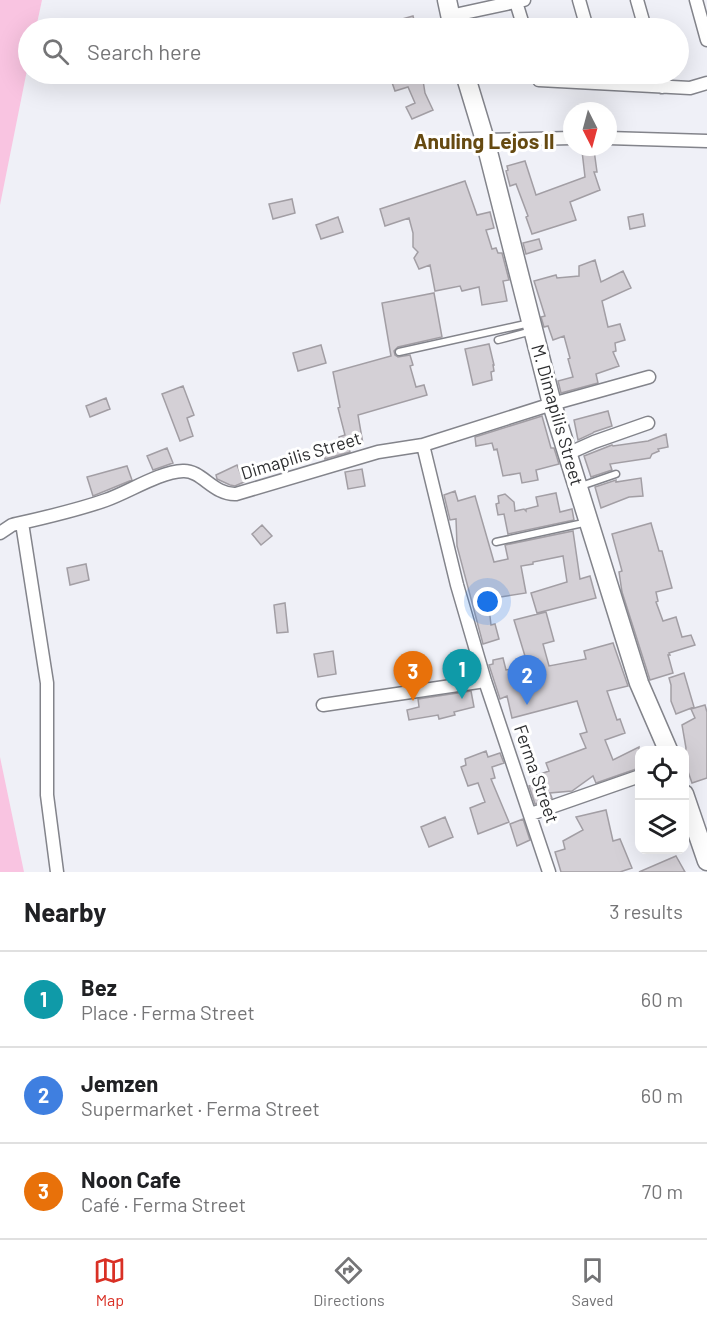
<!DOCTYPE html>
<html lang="en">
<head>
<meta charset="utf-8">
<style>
  body { margin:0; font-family:Barlow,sans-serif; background:#f2f2f2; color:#202124 }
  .controls { position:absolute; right:18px; bottom:18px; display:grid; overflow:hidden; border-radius:12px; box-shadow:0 6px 24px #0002 }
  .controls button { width:54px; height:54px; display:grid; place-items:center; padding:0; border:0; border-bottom:2px solid #e0e0e0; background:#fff; color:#202124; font:30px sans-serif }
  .compass { position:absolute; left:563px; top:102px; width:54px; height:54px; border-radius:50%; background:#fff; box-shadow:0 6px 24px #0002; rotate:174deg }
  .you { position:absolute; left:488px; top:602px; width:21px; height:21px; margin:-15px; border:4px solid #fff; border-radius:50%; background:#1a73e8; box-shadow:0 0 0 9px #1a73e833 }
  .badge { display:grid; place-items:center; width:39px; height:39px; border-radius:50%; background:#d93025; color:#fff; font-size:20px; font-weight:700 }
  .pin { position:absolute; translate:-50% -50px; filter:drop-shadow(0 2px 3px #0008) }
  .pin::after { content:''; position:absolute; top:32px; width:21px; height:18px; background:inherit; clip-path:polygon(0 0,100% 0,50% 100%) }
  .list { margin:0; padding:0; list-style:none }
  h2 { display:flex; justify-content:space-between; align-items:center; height:78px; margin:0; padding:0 24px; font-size:26px }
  h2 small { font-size:20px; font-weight:400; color:#757577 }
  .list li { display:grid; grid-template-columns:39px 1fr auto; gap:18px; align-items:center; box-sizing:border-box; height:96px; padding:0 24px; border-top:2px solid #e0e0e0 }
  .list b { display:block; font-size:22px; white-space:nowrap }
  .list p { margin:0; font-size:20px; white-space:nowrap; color:#757577 }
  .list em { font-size:20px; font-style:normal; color:#757577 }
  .icon { flex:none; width:33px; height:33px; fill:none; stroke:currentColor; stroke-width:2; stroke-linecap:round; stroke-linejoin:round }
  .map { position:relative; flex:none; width:707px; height:872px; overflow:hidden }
  .search { position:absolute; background:#fff; box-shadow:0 6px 24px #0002; left:18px; right:18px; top:18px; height:66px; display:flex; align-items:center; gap:15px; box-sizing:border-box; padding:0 21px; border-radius:33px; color:#757577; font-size:22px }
  .sheet { height:366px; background:#fff }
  nav { display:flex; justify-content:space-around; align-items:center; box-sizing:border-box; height:84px; border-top:2px solid #e0e0e0; background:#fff; font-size:16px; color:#757577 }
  nav a { display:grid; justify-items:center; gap:3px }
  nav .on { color:#d93025 }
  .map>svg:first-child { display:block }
  .green { fill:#f9c4e1 }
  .building { fill:#d4d0d6; stroke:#a29ea4; stroke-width:1.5 }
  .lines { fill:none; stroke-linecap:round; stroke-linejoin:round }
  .lane-casing { stroke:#83848b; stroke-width:9 }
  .street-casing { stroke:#83848b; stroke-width:15 }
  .secondary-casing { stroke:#83848b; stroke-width:21 }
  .lane { stroke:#fff; stroke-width:6 }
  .street { stroke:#fff; stroke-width:12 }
  .secondary { stroke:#fff; stroke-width:18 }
  .labels { text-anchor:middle; stroke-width:6; stroke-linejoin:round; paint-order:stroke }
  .street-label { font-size:18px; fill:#2d2e30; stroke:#fff }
  .quarter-label { font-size:21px; font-weight:bold; fill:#664a11; stroke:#fff }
</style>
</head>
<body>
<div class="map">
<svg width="707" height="872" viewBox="0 0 707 872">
  <rect width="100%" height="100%" fill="#eff0f7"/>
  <!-- green -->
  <path class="green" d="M 0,0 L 42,0 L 36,28 L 28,28 L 28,65 L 0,205 Z
    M 0,757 L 24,872 L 0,872 Z"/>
  <!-- building -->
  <path class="building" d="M 413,16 L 416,28 L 397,28 L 395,21 Z
    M 389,74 L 422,74 L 425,93 L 433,110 L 412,119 L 406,107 L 415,103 L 408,87 L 395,91 Z
    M 594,150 L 597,172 L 594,172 L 600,190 L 570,202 L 576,220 L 532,234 L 526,217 L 528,216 L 516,184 L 510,186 L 506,171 L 508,170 L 507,166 L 525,161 L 536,195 L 585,177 L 582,151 Z
    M 465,181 L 477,215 L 490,212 L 494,228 L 486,230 L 492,249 L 496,248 L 498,253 L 502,253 L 509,280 L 503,281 L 507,301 L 482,305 L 479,287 L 462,291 L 460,286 L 435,291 L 430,265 L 419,269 L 414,258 L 418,252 L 413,247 L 413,233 L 409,218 L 385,226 L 380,209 Z
    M 292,199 L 295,213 L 273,219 L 269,204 Z
    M 643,214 L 645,226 L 630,229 L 628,217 Z
    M 338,217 L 343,232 L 321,239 L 316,225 Z
    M 539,239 L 542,249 L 526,254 L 523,243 Z
    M 595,260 L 601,282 L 623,271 L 631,288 L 602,301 L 608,327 L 620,324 L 625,340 L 615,343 L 616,351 L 613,352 L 619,366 L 596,374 L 598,383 L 561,393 L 558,381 L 573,377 L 568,359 L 570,358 L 564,336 L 553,340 L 548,326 L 544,327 L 541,317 L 545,316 L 534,281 L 556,275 L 557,278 L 579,276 L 579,266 Z
    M 434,293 L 442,337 L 398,347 L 394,351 L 395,355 L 398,357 L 410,355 L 413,365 L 410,366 L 416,387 L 424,385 L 427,395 L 358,415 L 363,444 L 349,447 L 350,452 L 325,459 L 324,451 L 341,448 L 339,437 L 345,435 L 338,408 L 340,407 L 333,372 L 391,356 L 382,303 Z
    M 489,344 L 494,365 L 493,365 L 494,371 L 491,372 L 492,380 L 473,385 L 465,349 Z
    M 321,345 L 326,363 L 298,371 L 293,353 Z
    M 183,386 L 194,415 L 187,418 L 193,436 L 180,441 L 162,394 Z
    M 106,398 L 110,409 L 90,417 L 86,406 Z
    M 608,411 L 612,426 L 594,432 L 593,433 L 578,440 L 574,420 Z
    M 542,416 L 551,448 L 554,448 L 559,464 L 536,470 L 538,480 L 522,483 L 520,473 L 503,476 L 497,449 L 494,450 L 492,443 L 476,446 L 475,437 Z
    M 666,434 L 668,447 L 658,449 L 659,451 L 652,454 L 650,458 L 610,464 L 612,470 L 591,477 L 584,456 L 612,445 L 613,446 L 648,441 Z
    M 167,448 L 173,463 L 153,470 L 147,456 Z
    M 237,465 L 244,482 L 235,486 L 230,485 L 217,479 L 216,475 Z
    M 127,466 L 132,480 L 93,496 L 87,477 Z
    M 362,469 L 365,486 L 348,489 L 345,472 Z
    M 641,478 L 643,496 L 629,497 L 601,508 L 595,487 L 616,480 L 616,482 Z
    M 455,491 L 458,501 L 475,496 L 494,562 L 508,559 L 505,545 L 573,531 L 580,579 L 590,576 L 596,598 L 537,613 L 531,593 L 567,582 L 563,556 L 533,562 L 533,564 L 521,566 L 526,593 L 488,599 L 491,625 L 495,624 L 499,639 L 483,644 L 457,546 L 456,519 L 450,520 L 444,495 Z
    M 556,493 L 560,512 L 572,509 L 574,520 L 508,534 L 504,514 L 498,515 L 496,504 L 499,503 L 498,496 L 505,494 L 514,502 L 515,511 L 524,509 L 526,511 L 526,509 L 538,506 L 536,497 Z
    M 651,523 L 659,551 L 662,551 L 672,588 L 656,592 L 658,601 L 656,602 L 663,621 L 676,617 L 682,637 L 691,635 L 695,645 L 669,653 L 670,655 L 668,655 L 673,673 L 650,680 L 622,592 L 619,572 L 622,571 L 612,534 Z
    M 262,525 L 272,536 L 261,545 L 252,534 Z
    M 86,564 L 89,580 L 70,585 L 67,568 Z
    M 285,603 L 288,632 L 277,633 L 274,605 Z
    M 546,612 L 554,641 L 543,644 L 549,666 L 586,659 L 584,651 L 613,643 L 628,686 L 607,691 L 617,720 L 620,719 L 625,733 L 605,740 L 613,760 L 639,747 L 639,768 L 596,783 L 593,776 L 572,791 L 550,793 L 552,798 L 535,804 L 529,786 L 535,784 L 532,777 L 549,771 L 546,763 L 586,748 L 580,734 L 587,732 L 577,701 L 512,718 L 507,696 L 500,699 L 489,665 L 493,664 L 493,660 L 503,658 L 506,670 L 528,666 L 514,620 Z
    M 333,651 L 336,674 L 318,677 L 314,654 Z
    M 684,673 L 694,707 L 676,714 L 671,701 L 671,685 L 669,678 Z
    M 471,691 L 474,707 L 454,712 L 455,715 L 439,719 L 438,715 L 409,720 L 407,710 L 419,707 L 418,699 Z
    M 705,705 L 707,712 L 707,778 L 692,783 L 684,760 L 686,748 L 682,725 L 695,718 L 691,709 Z
    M 486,751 L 488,757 L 500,753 L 504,763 L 492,767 L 495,778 L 491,779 L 509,822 L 478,834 L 470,808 L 485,802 L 478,783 L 468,786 L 461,767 L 466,765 L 465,759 Z
    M 606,810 L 613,841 L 620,839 L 632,868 L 620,872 L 561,872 L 555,852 L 565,849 L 563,841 L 583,830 L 576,817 Z
    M 445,817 L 453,837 L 429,847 L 421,827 Z
    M 523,819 L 530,840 L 517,846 L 510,824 Z
    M 676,856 L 685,872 L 639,872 Z"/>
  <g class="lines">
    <defs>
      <path id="lane" d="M 498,340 L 532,331
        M 399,352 L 530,323
        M 581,486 L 616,474
        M 496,542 L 588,522"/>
      <path id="street" d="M 579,0 L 587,28
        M 637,0 L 645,28
        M 696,0 L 707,40
        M 516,2 L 524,28
        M 450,16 L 524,0
        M 537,74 L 539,80 L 690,88 L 707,83
        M 658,74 L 662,87
        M 608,138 L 707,141
        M 485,140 L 572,138
        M 423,445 L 457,585 L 485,681 L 549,872
        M 567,454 L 594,442 L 648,423
        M 22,523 L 47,683 L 47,795 L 57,872
        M 0,533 L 12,525 C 43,518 75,511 106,500 C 129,492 159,472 183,471 C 202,470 213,495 236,494 L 378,452 L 423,445 L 552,404 L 649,377
        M 323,705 L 485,681
        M 531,814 L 640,776"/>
      <path id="secondary" d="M 447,0 L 453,28
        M 465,74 L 485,140 L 552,404 L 639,683 L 668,750
        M 684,794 L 707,861"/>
    </defs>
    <!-- lane casing -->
    <use href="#lane" class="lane-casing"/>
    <!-- street casing -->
    <use href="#street" class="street-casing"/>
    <!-- secondary casing -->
    <use href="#secondary" class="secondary-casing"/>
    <!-- lane -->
    <use href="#lane" class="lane"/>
    <!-- street -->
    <use href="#street" class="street"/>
    <!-- secondary -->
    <use href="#secondary" class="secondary"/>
  </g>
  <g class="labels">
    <!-- street labels -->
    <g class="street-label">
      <text transform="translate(557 415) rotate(74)" y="6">M. Dimapilis Street</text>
      <text transform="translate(301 456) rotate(-17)" y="6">Dimapilis Street</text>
      <text transform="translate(536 774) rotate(71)" y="6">Ferma Street</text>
    </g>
    <!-- quarter labels -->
    <g class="quarter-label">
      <text x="484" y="149">Anuling Lejos II</text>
    </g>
  </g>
</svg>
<div class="controls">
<button><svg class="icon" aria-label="locate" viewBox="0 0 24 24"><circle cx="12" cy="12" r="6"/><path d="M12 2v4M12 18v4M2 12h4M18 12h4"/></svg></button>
<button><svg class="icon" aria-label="layers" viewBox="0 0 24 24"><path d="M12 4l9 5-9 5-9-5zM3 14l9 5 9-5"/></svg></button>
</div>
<svg class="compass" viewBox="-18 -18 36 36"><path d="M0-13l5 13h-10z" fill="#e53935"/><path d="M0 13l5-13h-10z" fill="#757577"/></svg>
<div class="you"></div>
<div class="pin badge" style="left:462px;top:699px;background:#0f9aa8">1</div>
<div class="pin badge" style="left:527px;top:705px;background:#3f7fe0">2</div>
<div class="pin badge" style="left:413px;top:701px;background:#e8710a">3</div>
<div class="search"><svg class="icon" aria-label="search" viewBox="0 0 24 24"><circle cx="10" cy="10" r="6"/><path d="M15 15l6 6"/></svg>Search here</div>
</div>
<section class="sheet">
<h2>Nearby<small>3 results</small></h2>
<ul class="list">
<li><span class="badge" style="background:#0f9aa8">1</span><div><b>Bez</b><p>Place · Ferma Street</p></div><em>60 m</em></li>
<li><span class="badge" style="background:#3f7fe0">2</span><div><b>Jemzen</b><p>Supermarket · Ferma Street</p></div><em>60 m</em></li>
<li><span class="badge" style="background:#e8710a">3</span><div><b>Noon Cafe</b><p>Café · Ferma Street</p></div><em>70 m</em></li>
</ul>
</section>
<nav>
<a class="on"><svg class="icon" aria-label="map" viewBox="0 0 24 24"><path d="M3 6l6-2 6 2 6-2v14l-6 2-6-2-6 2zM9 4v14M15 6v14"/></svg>Map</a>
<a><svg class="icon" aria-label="directions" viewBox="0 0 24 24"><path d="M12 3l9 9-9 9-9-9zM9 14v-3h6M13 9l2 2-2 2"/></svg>Directions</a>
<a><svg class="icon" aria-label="saved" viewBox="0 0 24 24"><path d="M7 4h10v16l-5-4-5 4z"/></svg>Saved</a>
</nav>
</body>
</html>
